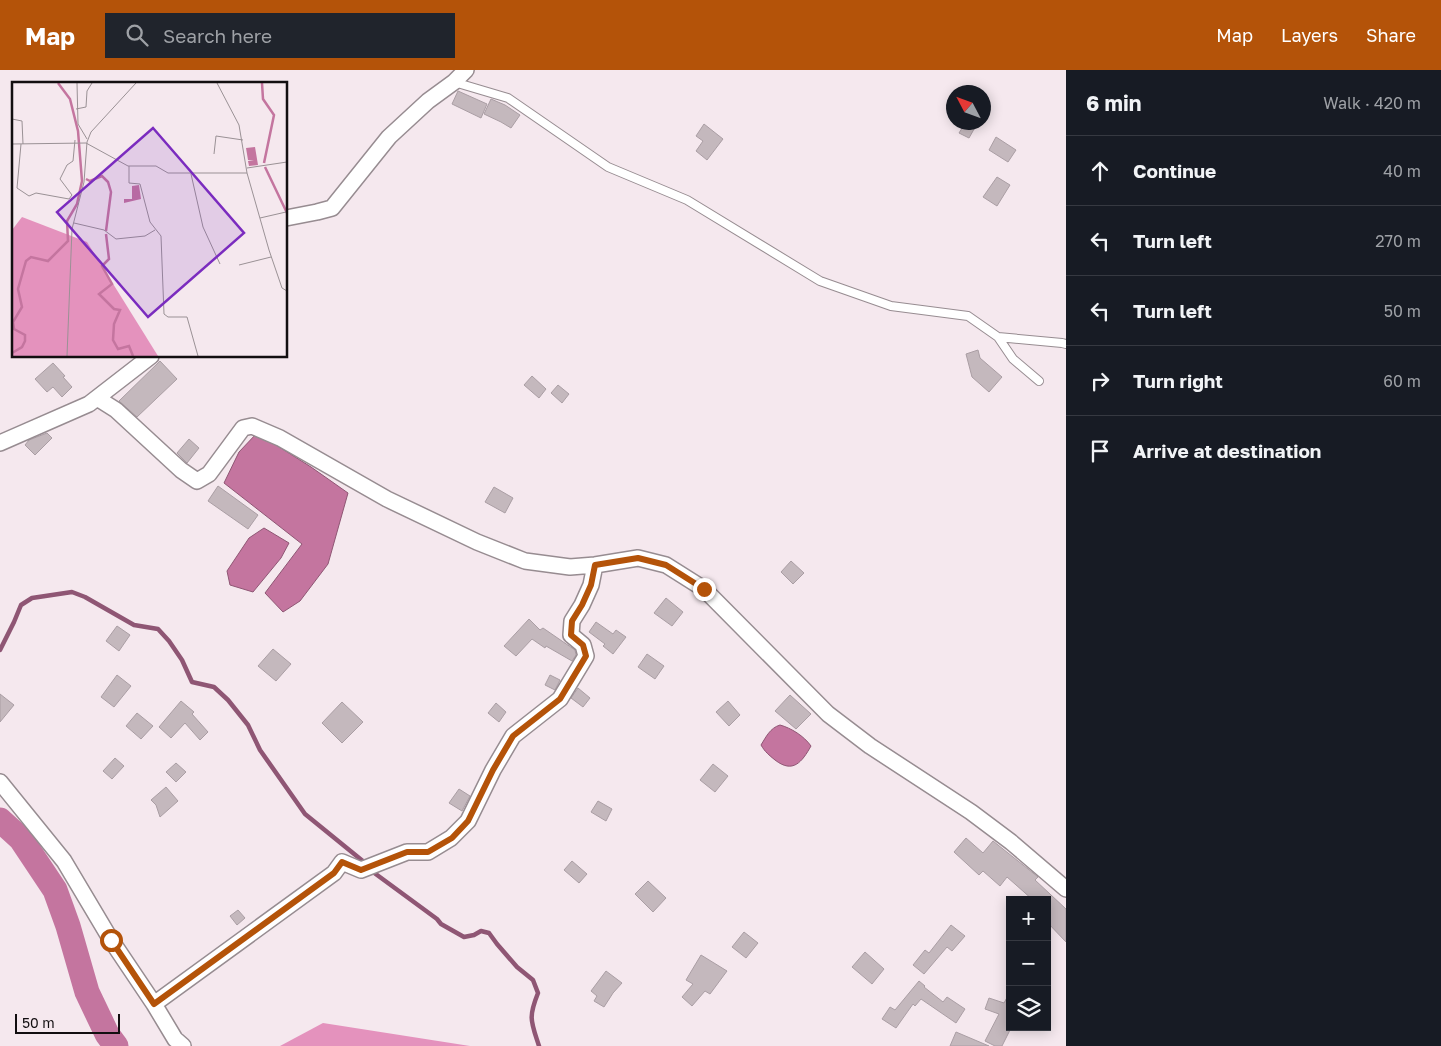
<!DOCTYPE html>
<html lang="en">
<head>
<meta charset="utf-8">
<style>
  body { margin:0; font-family:"Golos Text",sans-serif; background:#20242c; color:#f1f3f6 }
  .controls { position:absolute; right:15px; bottom:15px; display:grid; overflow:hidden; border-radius:0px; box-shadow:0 2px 12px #0003 }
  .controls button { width:45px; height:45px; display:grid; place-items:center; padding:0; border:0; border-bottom:1px solid #363941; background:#171b24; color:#f1f3f6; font:25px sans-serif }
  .compass { position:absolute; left:946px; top:15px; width:45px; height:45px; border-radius:50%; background:#171b24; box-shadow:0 2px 12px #0003; rotate:311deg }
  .scale { position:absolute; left:15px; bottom:12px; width:105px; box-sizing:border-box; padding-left:5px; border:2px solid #120e10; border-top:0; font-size:14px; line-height:18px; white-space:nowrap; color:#120e10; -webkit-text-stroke:4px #f5e8ee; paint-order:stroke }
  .stop { position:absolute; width:15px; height:15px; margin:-11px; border:4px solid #b45309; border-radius:50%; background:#fff }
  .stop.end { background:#b45309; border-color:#fff; box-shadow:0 1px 5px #0008 }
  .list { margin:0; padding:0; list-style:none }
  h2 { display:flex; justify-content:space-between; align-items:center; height:65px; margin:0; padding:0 20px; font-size:21px }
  h2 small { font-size:16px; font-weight:400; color:#9ea1a6 }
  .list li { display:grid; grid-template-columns:32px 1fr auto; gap:15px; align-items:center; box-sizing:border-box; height:70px; padding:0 20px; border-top:1px solid #363941 }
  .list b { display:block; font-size:19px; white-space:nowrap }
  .list em { font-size:16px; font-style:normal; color:#9ea1a6 }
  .icon { flex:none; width:28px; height:28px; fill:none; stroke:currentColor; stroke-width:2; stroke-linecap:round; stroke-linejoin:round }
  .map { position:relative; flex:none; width:1066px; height:976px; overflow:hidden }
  header { display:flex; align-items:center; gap:30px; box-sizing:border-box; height:70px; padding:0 25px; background:#b45309; color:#fff }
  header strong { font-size:24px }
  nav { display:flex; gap:28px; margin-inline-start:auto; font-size:18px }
  .search { width:350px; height:45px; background:#20242c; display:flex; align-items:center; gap:12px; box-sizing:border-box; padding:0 18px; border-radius:0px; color:#9ea1a6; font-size:19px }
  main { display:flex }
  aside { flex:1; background:#171b24 }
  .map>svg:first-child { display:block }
  .forest { fill:#e492bd }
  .water { fill:#c4759f; stroke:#8f5674 }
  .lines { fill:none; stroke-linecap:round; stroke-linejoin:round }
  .stream { stroke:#8f5674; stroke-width:4.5 }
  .river { stroke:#c4759f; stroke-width:25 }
  .building { fill:#c4b8bd; stroke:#aa9ea4 }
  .lane-casing { stroke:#978c91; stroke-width:10 }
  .street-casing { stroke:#978c91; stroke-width:18 }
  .lane { stroke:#fff; stroke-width:8 }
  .street { stroke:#fff; stroke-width:15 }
  .route { stroke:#b45309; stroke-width:6 }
  .inset-river { fill:none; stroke:#c4759f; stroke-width:2.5 }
  .inset-road { fill:none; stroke:#9a9195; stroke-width:1 }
  .view { fill:#7b2cbf; fill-opacity:0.15; stroke:#7b2cbf; stroke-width:2.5 }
  .inset-edge { fill:none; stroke:#120e10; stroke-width:2.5 }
</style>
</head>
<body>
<header>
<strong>Map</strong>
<div class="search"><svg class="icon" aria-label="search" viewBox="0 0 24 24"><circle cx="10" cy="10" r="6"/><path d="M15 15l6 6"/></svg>Search here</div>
<nav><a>Map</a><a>Layers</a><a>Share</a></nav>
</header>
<main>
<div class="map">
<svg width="1066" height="976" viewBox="0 0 1066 976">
  <rect width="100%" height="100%" fill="#f5e8ee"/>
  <!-- forest -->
  <path class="forest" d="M 323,953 L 470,976 L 280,976 Z"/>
  <!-- water -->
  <path class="water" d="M 257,363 L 311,397 L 348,423 L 328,494 L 300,531 L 283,542 L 265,523 L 302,474 L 224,413 L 239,382 Z
    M 264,458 L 289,473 L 281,488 L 253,522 L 230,515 L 227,501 L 249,468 Z
    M 780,655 C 791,658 804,666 811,676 C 802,692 793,704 775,690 C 769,685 765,682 761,675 C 766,667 770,658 780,655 Z"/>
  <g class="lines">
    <!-- stream -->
    <path class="stream" d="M 0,580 L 14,552 L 21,535 L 32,528 L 72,522 L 85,527 L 134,555 L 158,559 L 169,571 L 182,590 L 192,612 L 214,617 L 228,630 L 248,655 L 260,680 L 305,744 L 364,792
      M 373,802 L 437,849 L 441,854 L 464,867 L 474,865 L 481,861 L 489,863 L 497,874 L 517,897 L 533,910 L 538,923 C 528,948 531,951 539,976"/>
    <!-- river -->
    <path class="river" d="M 0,750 L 21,769 L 55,820 L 68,856 L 87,922 L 107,964 L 116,976"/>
  </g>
  <!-- building -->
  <path class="building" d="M 458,21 L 487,34 L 481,48 L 452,34 Z
    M 491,29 L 505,35 L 520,45 L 511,58 L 501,52 L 484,44 Z
    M 966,52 L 978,52 L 969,68 L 959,63 Z
    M 704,54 L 723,69 L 707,90 L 696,81 L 703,71 L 696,66 Z
    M 996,67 L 1016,80 L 1008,92 L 989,80 Z
    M 997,107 L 1010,115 L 997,136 L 983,127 Z
    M 978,280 L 980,288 L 1002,307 L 989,322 L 972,307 L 966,284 Z
    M 160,291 L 177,309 L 137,347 L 119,331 Z
    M 53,293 L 65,306 L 63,307 L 72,317 L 62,327 L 53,317 L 47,322 L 35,309 Z
    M 532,306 L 546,319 L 539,328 L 524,315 Z
    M 558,315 L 569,324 L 562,333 L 551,323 Z
    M 47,363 L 52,368 L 35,385 L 25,375 L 29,370 Z
    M 189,369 L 199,378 L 187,393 L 177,383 Z
    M 218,416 L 258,445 L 248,459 L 208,431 Z
    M 494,417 L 513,428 L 505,443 L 485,432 Z
    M 791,491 L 804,503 L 793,514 L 781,502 Z
    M 666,528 L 683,542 L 672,556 L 654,543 Z
    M 529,549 L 540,560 L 543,558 L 575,580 L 576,585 L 572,591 L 546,576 L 545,578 L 532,569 L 516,586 L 504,576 Z
    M 596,552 L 613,564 L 616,560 L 626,567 L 613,584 L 603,576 L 605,574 L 589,562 Z
    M 117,556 L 130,565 L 119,581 L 106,571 Z
    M 273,579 L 291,594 L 276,611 L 258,596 Z
    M 647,584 L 664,596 L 655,609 L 638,597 Z
    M 117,605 L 131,616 L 114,637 L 101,627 Z
    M 550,605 L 560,610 L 555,620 L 545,615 Z
    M 578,618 L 590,628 L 583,637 L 571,628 Z
    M 0,624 L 14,635 L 0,652 Z
    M 790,625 L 811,644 L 796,659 L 775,641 Z
    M 181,631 L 194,642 L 192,644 L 208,662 L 200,670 L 185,653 L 171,668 L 159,657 Z
    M 728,631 L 740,645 L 729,656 L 716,642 Z
    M 342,632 L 363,652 L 342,673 L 322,653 Z
    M 496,633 L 506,642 L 499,652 L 488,643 Z
    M 137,643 L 153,656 L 141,669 L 126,656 Z
    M 115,688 L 124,696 L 112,709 L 103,701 Z
    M 176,693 L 186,702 L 176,712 L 166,702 Z
    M 713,694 L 728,706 L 715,722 L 700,710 Z
    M 166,717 L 178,731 L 160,747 L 156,735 L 151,730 Z
    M 459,719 L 470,726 L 462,741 L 449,733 Z
    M 598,731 L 612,739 L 606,751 L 591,742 Z
    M 966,768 L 983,783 L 993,771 L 1038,807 L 1035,810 L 1066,839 L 1066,872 L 1047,852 L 1047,830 L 1033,830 L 1007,807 L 1000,816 L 983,801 L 979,805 L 954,782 Z
    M 572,791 L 587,804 L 579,813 L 564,800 Z
    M 648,811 L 666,828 L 653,842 L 635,824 Z
    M 238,840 L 245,848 L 237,855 L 230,846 Z
    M 951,855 L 965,866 L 952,881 L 947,877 L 924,904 L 913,895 L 925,880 L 929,883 Z
    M 744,862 L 758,873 L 746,888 L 732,877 Z
    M 865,882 L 884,899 L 872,914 L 852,897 Z
    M 701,885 L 727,901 L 710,924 L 705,921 L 692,936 L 682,927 L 693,914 L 686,910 Z
    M 606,901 L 622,913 L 613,923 L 604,937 L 594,931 L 597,926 L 591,921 Z
    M 919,911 L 925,916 L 924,917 L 943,932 L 947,927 L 965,939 L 956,953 L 921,929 L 915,936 L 913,934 L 896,958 L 882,949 L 890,937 L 895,940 Z
    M 1010,922 L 1010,947 L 1007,956 L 1011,958 L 1002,976 L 995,976 L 985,971 L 999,944 L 985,939 L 989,928 L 1004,933 Z
    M 956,962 L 989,976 L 950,976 Z"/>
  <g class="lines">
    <defs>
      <path id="lane" d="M 454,12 L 508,28 L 608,97 L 687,130 L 820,211 L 891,236 L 968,246 L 998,267 L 1062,273 L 1066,274
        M 998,267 L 1013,289 L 1039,311"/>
      <path id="street" d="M 286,148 L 317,142 L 332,138 L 389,67 L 428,31 L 454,12 L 466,0
        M 97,328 L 116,340 L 181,400 L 197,411 L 209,404 L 243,358 L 252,356 L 280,368 L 387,429 L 477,472 L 525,491 L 570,497 L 595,495 L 638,488 L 666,495 L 704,519 L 828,644 L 870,676 L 971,742 L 1011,772 L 1066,819
        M 0,373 L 89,334 L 151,286
        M 0,712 L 64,791 L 111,870 L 154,934 L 175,969 L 183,976
        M 154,934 L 334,803 L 342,792 L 361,800 L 407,782 L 428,782 L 451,768 L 468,751 L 493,700 L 513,666 L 560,629 L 586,586 L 583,575 L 571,565 L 572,551 L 582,535 L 591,515 L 595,495"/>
    </defs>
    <!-- lane casing -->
    <use href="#lane" class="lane-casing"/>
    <!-- street casing -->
    <use href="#street" class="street-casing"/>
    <!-- lane -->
    <use href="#lane" class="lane"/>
    <!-- street -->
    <use href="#street" class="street"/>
  </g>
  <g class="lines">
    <!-- route -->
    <path class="route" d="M 111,870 L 154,934 L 334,803 L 342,792 L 361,800 L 407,782 L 428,782 L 452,768 L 468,751 L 493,700 L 513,666 L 560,629 L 586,586 L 583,575 L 571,565 L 572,551 L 582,535 L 591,515 L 595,495 L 638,488 L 666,495 L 704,519"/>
  </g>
  <!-- overview -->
  <g transform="translate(12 12)">
    <rect width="275" height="275" fill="#f5e8ee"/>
    <path d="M 10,135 L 75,160 L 146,274 L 0,274 L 0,148 Z" fill="#e492bd"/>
    <path d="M 243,65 L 246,83 L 237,84 L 236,79 L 242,78 L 236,78 L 234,66 ZM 127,103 L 129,117 L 112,121 L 112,117 L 120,117 L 120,104 Z" fill="#c4759f"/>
    <path class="inset-river" d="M 250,1 L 251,17 L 262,33 L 252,81M 253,85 L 275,131M 74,97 L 78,99 L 90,94 L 96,100 L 99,110 L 94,149M 94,152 L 97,177 L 90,184 L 100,202 L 87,212 L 102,227 L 108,228 L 102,242 L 101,258 L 106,267 L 117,264 L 121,274M 0,271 L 10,265 L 13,259 L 13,253 L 2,247 L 1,240 L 10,225 L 6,207 L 14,179 L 19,175 L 36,179 L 56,159 L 55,139 L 65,122 L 70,99 L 66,49 L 58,17 L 46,1"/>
    <path class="inset-road" d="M 65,1 L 66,42 L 75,57M 205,1 L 227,43 L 235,91M 64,27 L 74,25 L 75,9 L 80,1M 0,37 L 10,39 L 11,62M 0,62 L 74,61 L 116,84 L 144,84 L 156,91 L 235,91 L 257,168 L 270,206 L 275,209M 9,62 L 5,106 L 17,114 L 24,111 L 57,117 L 60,113 L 48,97 L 55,83 L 61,79 L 63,58M 202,72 L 204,54 L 231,58M 117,84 L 117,101 L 128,102 L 138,140 L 149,154 L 152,232 L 156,235 L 175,235 L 186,274M 235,86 L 275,80M 179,92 L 191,145 L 208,182M 248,136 L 274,130M 62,141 L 92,148 L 104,157 L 133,154 L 143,148M 227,183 L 259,175M 55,274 L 60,147 L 72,100 L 75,60 L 79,50 L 124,1"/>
    <path class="view" d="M 141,46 L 232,151 L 136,235 L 45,130 Z"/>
    <rect width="275" height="275" class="inset-edge"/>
  </g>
</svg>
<div class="controls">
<button>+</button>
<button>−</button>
<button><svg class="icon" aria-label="layers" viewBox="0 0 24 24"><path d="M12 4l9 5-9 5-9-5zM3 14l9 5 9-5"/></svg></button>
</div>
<svg class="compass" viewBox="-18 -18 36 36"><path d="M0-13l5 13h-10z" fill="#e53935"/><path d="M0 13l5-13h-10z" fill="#9ea1a6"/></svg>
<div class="scale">50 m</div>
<div class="stop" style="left:111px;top:870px"></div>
<div class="stop end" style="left:704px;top:519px"></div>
</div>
<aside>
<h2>6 min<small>Walk · 420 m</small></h2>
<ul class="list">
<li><svg class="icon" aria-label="ahead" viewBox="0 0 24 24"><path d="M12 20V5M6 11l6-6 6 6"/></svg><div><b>Continue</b></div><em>40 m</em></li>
<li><svg class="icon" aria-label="left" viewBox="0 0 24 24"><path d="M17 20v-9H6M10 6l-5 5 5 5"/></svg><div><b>Turn left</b></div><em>270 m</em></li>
<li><svg class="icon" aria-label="left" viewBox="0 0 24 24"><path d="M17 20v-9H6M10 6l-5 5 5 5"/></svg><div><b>Turn left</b></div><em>50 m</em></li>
<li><svg class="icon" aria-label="right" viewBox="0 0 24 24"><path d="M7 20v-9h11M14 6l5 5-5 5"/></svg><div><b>Turn right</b></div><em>60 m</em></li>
<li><svg class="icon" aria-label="arrive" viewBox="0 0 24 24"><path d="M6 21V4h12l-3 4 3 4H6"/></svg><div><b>Arrive at destination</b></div></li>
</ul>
</aside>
</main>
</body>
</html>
